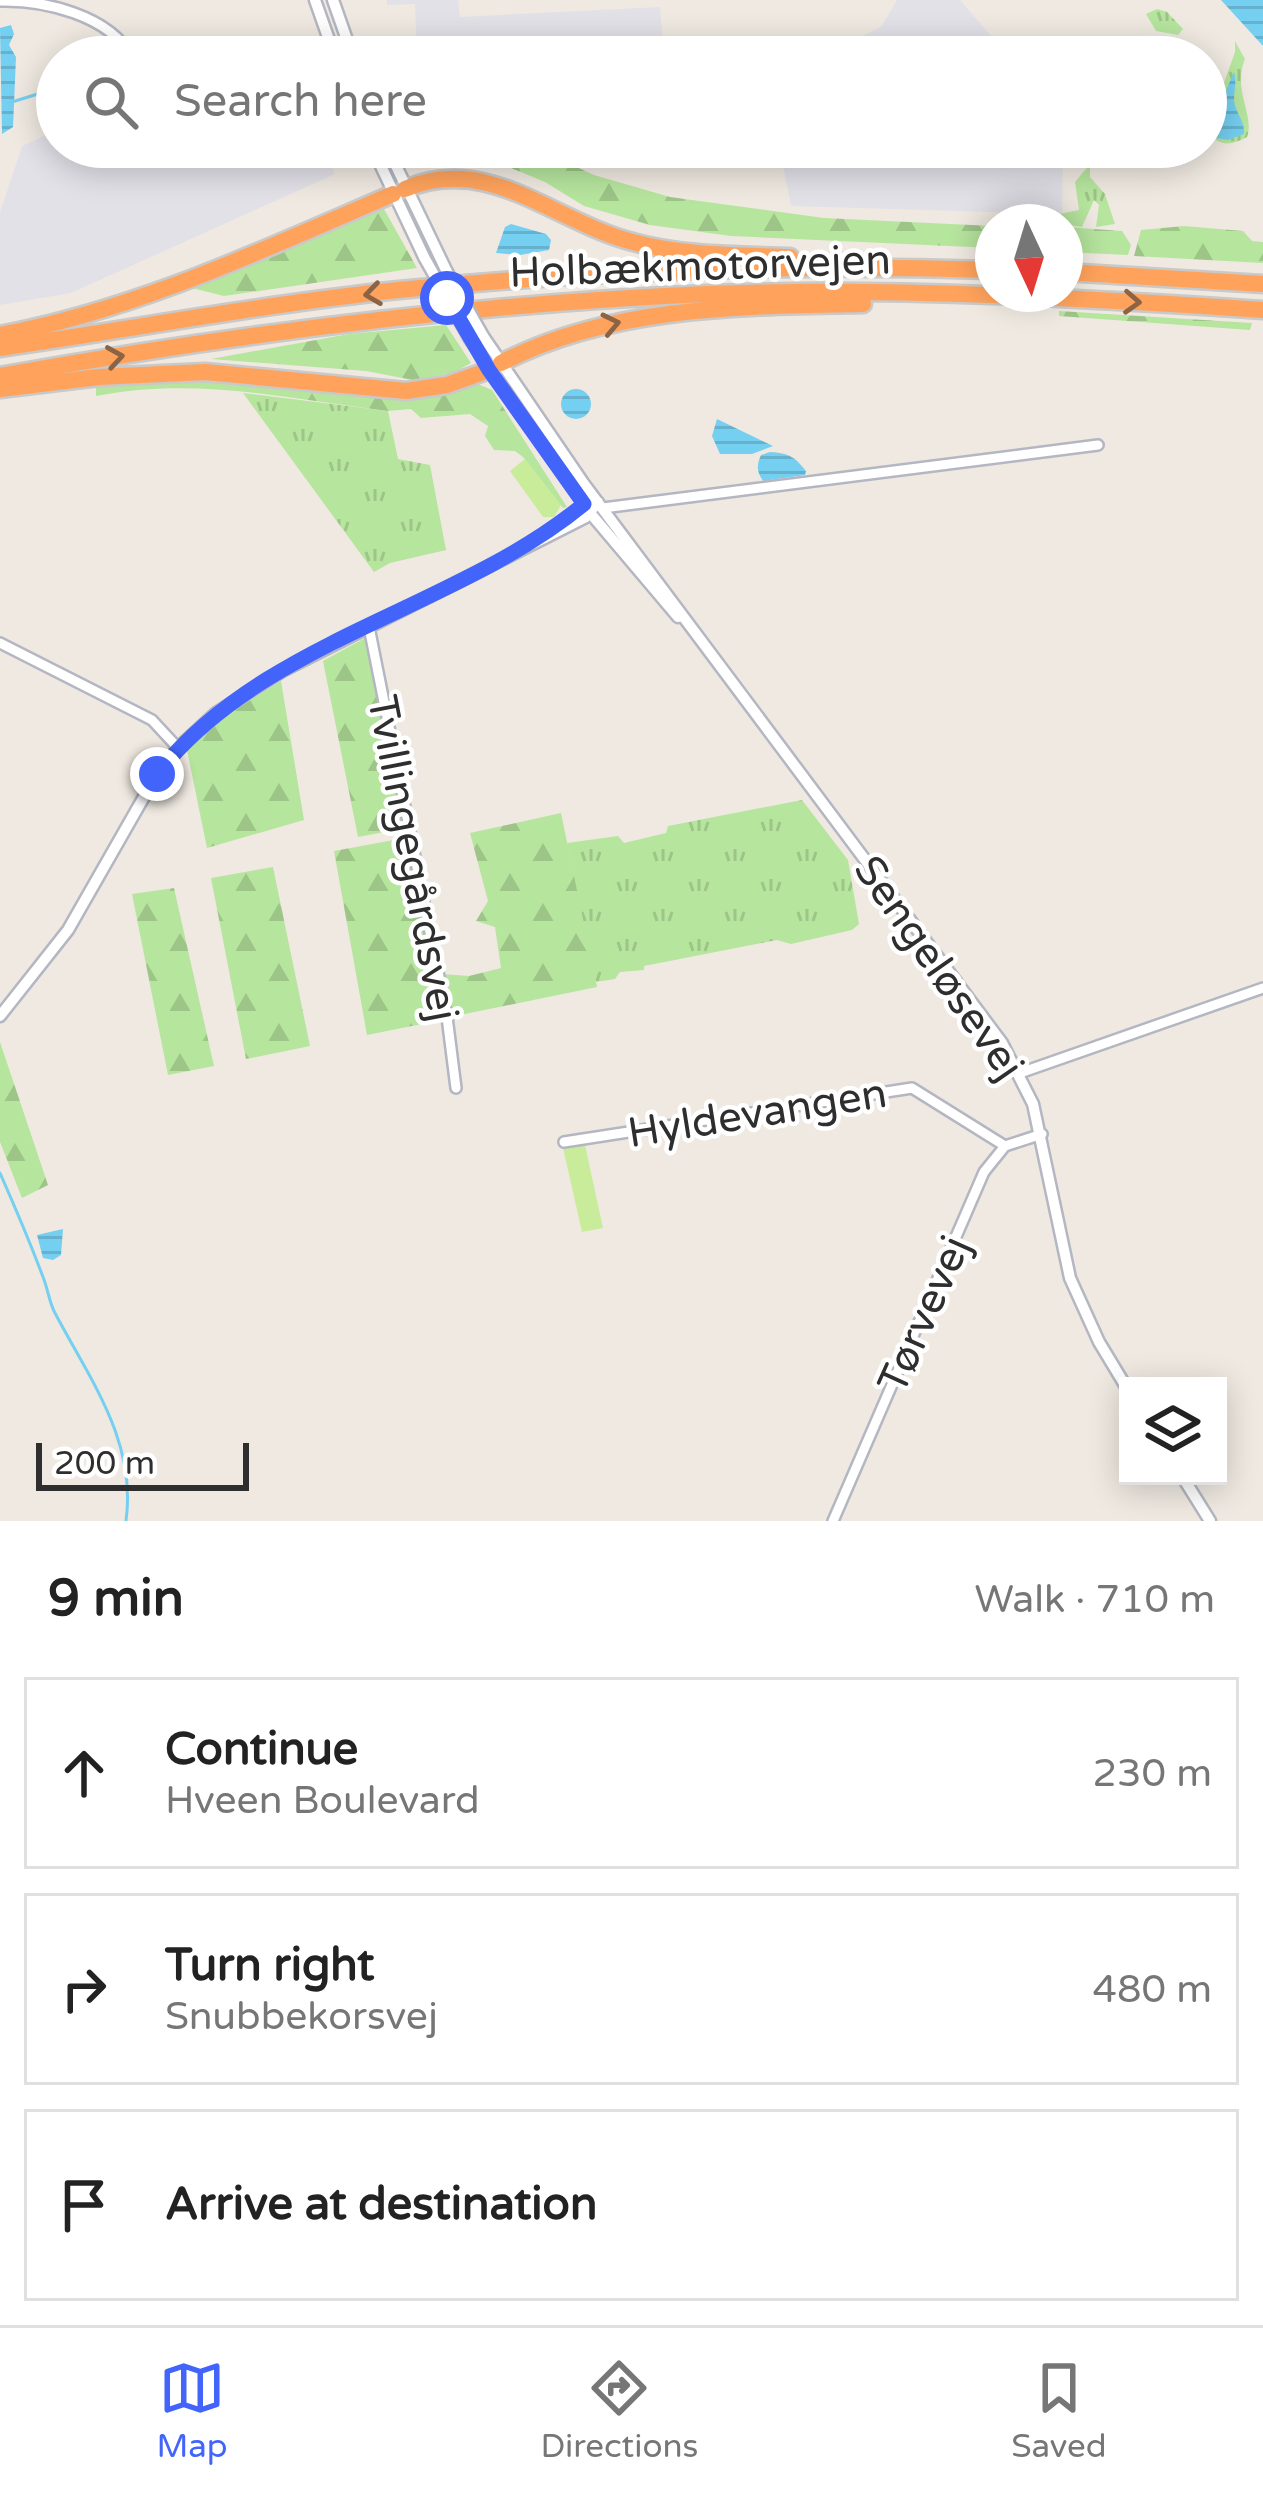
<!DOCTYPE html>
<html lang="en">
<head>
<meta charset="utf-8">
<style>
  body { margin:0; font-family:"Varela Round",sans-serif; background:#f6f6f6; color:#222 }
  .controls { position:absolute; right:36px; bottom:36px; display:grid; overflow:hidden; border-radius:0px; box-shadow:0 6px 30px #0003 }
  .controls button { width:108px; height:108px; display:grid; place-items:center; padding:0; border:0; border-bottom:3px solid #e0e0e0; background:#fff; color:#222; font:60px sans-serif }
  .compass { position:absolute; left:975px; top:204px; width:108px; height:108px; border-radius:50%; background:#fff; box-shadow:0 6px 30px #0003; rotate:176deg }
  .scale { position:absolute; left:36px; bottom:30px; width:213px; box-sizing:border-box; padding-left:12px; border:6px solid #2e2e2e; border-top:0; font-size:33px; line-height:42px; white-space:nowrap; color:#2e2e2e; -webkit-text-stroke:9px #fff; paint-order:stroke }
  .stop { position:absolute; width:36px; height:36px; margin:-27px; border:9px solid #4264fb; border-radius:50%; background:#fff }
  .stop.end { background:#4264fb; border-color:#fff; box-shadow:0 3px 12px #0008 }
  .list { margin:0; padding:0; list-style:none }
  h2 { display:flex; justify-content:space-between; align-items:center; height:156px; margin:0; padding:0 48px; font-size:51px }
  h2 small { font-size:39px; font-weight:400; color:#767676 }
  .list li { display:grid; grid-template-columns:78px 1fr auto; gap:36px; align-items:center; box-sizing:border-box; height:192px; margin:0 24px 24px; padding:0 24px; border:3px solid #e0e0e0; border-radius:0px }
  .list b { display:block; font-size:45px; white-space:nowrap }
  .list p { margin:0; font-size:39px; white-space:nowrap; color:#767676 }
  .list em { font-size:39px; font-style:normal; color:#767676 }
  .icon { flex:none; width:66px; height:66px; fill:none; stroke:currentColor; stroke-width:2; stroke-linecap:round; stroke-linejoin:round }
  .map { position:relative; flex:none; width:1263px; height:1521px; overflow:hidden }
  .search { position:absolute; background:#fff; box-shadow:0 6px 30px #0003; left:36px; right:36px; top:36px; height:132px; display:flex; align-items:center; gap:30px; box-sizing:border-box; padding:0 42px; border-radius:66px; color:#767676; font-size:45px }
  .sheet { height:804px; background:#fff }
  nav { display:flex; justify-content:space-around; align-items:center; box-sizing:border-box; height:168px; border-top:3px solid #e0e0e0; background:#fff; font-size:33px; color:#767676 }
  nav a { display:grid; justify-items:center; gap:6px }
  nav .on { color:#4264fb }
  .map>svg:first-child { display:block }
  .industrial { fill:#e3e1e8 }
  .grass { fill:url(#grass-tufts) }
  .forest { fill:url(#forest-firs) }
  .pitch { fill:#c9ec9a }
  .water { fill:url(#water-rules) }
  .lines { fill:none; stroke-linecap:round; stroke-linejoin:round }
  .stream { stroke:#75cff0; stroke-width:3 }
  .minor-casing { stroke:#b4b7c1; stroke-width:14 }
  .tertiary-casing { stroke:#b4b7c1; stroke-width:15 }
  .motorway-casing { stroke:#c9c9c9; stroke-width:21 }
  .minor { stroke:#fff; stroke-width:9 }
  .tertiary { stroke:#fff; stroke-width:10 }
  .motorway { stroke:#ffa35c; stroke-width:16 }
  .tertiary-bridge-casing { stroke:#b4b7c1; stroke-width:15; stroke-linecap:butt }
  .tertiary-bridge { stroke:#fff; stroke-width:10 }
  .oneway { stroke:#8c6343 }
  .route { stroke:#4264fb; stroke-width:15 }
  .labels { text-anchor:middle; stroke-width:9; stroke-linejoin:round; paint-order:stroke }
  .street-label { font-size:42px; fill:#2e2e2e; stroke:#fff }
</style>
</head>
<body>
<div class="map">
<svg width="1263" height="1521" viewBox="0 0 1263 1521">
  <defs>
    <pattern id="grass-tufts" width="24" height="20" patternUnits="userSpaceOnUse" patternTransform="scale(3)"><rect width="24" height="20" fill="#b6e59e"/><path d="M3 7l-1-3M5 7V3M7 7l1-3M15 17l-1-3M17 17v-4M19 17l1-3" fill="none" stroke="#9dc588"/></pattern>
    <pattern id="forest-firs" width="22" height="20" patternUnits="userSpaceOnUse" patternTransform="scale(3)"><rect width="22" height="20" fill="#b6e59e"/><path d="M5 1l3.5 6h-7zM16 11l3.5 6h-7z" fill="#9dc588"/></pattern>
    <pattern id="water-rules" width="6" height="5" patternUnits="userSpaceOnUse" patternTransform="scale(3)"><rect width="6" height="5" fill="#75cff0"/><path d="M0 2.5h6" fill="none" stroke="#66b2ce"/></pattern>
  </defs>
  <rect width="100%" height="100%" fill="#efe9e1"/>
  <!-- industrial -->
  <path class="industrial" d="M 387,0 L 458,0 L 460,17 L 660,7 L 664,57 L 417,57 L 415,4 L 387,5 Z
    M 897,0 L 960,0 L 1009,57 L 762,57 L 830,52 L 881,27 Z
    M 57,130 L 57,147 L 323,147 L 335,174 L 71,293 L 0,305 L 0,212 L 22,146 Z
    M 763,147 L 1063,147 L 1062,214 L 791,206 L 783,165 L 764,164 Z"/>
  <!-- grass -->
  <path class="grass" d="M 1157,9 L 1167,12 L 1183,29 L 1178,35 L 1156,31 L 1146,14 Z
    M 1235,41 L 1245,59 C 1232,90 1255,115 1247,137 C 1230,146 1218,147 1207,130 L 1235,52 Z
    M 1090,164 L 1090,177 L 1105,194 L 1115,224 L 1096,227 L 1099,205 L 1094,200 L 1082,227 L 1050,222 L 1054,215 L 1079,210 L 1075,182 Z
    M 243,393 L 388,411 L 398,459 L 430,465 L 446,550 L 390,563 L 374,572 Z
    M 802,800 L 848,860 L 859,924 L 852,930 L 791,944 L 777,940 L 644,966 L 644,970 L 620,972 L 615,979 L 595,982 L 567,843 L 618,836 L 624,843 L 666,833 L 668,826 Z"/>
  <!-- forest -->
  <path class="forest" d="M 410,147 L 533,147 L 594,175 L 670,197 L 824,218 L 993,226 L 993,248 L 731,236 L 650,225 L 584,206 L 545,182 L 487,158 L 421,164 Z
    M 384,209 L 417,268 L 224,296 L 192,288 Z
    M 1184,226 L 1243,231 L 1252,241 L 1263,242 L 1263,263 L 1134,256 L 1141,230 Z
    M 1065,227 L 1122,231 L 1131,245 L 1128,255 L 1065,252 Z
    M 1059,311 L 1252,323 L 1250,330 L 1059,316 Z
    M 446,325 L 471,363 L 453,373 L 413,380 L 366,371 L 211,359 L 349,334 Z
    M 171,381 L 244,381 L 440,394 L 478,384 L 492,390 L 567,507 L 563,508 L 523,457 L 515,451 L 494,450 L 485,436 L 488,426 L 470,414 L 421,418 L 411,409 L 388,411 C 290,399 194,376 96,396 L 96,386 Z
    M 365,638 L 405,828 L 358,837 L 323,661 Z
    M 281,681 L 304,820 L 207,848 L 187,750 L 231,712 Z
    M 561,813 L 597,987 L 450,1017 L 441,974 L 469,976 L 501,968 L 495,927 L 476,921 L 488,901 L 470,833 Z
    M 405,838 L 442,1020 L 367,1035 L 334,851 Z
    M 273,867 L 310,1046 L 246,1059 L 211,878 Z
    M 174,888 L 214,1066 L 168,1075 L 132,894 Z
    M 0,1042 L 48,1185 L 22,1198 L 0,1142 Z"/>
  <!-- pitch -->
  <path class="pitch" d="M 525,459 L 561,505 L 554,517 L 543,517 L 510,471 Z
    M 585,1145 L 603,1228 L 582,1232 L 563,1148 Z"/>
  <!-- water -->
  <path class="water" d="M 1221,0 L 1263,0 L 1263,46 Z
    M 11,25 L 14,34 L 9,45 L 16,57 L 13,127 L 2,134 L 0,28 Z
    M 1234,72 C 1237,83 1234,89 1234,100 C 1235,113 1245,120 1244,134 L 1228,140 L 1216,138 L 1210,128 Z
    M 511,224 L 546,234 L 551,240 L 549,250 L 520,255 L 496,253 L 505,227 Z
    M561 404a15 15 0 1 1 30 0a15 15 0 1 1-30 0Z
    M 717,419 L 773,446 L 752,454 L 720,454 L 712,436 Z
    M 770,452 C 789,453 795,457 806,471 L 805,475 L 763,481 C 757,472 756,466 761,455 Z
    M 63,1229 L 61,1255 L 53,1260 L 43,1258 L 37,1235 Z"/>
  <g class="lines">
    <!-- stream -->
    <path class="stream" d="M 12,102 L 57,88
      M 0,1173 C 15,1207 30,1242 43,1277 C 48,1289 49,1302 55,1313 C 90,1380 137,1441 126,1521"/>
    <defs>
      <path id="minor" d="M 0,1 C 44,0 109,15 132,57
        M 603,508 L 1098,445
        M 369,627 L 447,1017 L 456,1088
        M 0,643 L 152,720 L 178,748
        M 1020,1073 L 1263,988
        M 564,1142 L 912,1088 L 1005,1146
        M 833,1521 L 984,1172 L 1005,1146 L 1042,1134"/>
      <path id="tertiary" d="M 315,0 L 335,57
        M 333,0 L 353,57
        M 372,147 L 424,257
        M 387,147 L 447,272
        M 483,336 L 584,484 L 1002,1043 L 1033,1104 L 1070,1278 L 1099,1342 L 1128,1390
        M 470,339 L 591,514 L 678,617
        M 0,1016 L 68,930 L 157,774 L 178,748 L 216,713 L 284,670 L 586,517 L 598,502
        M 1182,1476 L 1210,1521"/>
      <path id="motorway" d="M 405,189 C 489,153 554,222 633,242 C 683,256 738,255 790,257
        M 1065,272 L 1263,284
        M 0,335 C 138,309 265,249 393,194
        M 0,348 C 133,329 265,304 399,290 C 596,270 794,264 993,270
        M 501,363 C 610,306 743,306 863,304
        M 0,376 C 234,334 469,304 707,294 C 892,287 1078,298 1263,310
        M 0,389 L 99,377 L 205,372 L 406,391 L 447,385 L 489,370"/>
    </defs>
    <!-- minor casing -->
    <use href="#minor" class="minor-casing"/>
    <!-- tertiary casing -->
    <use href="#tertiary" class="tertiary-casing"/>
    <!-- motorway casing -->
    <use href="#motorway" class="motorway-casing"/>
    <!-- minor -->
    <use href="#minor" class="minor"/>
    <!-- tertiary -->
    <use href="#tertiary" class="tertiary"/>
    <!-- motorway -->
    <use href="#motorway" class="motorway"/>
    <defs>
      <path id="tertiary-bridge" d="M 424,257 L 470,339
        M 447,272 L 483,336"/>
    </defs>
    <!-- tertiary-bridge casing -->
    <use href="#tertiary-bridge" class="tertiary-bridge-casing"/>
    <!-- tertiary-bridge -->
    <use href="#tertiary-bridge" class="tertiary-bridge"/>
  </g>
  <!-- one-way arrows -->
  <defs><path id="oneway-chevron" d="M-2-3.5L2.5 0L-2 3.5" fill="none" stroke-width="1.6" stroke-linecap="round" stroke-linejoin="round" transform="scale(3)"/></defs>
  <g class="oneway">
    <use href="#oneway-chevron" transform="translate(373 294) rotate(172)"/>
    <use href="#oneway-chevron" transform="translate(1132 302) rotate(3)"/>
    <use href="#oneway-chevron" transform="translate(611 324) rotate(-12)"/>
    <use href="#oneway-chevron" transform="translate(115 357) rotate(-9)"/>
  </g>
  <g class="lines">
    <!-- route -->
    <path class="route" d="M 157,774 C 265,638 454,611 584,504 L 489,370 L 447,298"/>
  </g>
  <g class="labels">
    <!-- street labels -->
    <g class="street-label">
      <text transform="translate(700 265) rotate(-2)" y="15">Holbækmotorvejen</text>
      <text transform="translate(414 858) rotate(79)" y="15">Tvillingegårdsvej</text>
      <text transform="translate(940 967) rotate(55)" y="15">Sengeløsevej</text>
      <text transform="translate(757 1112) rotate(-9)" y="15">Hyldevangen</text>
      <text transform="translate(923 1314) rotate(-66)" y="15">Tørvevej</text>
    </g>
  </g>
</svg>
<div class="controls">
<button><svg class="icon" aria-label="layers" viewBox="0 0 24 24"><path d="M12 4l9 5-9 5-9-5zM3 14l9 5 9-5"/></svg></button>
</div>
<svg class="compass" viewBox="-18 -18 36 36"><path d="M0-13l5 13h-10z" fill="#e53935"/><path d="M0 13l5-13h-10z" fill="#767676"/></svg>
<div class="scale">200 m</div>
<div class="stop" style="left:447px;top:298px"></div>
<div class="stop end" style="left:157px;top:774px"></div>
<div class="search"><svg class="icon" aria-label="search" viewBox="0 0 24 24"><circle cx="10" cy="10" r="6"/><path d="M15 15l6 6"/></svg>Search here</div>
</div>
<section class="sheet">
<h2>9 min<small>Walk · 710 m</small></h2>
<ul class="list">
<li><svg class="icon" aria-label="ahead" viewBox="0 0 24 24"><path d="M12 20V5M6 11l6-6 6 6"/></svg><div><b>Continue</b><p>Hveen Boulevard</p></div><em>230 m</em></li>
<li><svg class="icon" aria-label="right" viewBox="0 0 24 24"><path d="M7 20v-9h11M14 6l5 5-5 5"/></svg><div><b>Turn right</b><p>Snubbekorsvej</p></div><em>480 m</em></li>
<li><svg class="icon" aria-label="arrive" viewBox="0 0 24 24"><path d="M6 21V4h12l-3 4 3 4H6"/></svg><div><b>Arrive at destination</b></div></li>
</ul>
</section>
<nav>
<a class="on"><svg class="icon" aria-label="map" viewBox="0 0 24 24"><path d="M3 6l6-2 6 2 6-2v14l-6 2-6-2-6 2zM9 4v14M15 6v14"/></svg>Map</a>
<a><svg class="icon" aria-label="directions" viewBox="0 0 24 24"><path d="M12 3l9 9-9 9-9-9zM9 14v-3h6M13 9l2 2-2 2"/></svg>Directions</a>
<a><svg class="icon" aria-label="saved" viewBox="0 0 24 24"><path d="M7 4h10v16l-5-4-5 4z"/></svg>Saved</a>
</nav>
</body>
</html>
